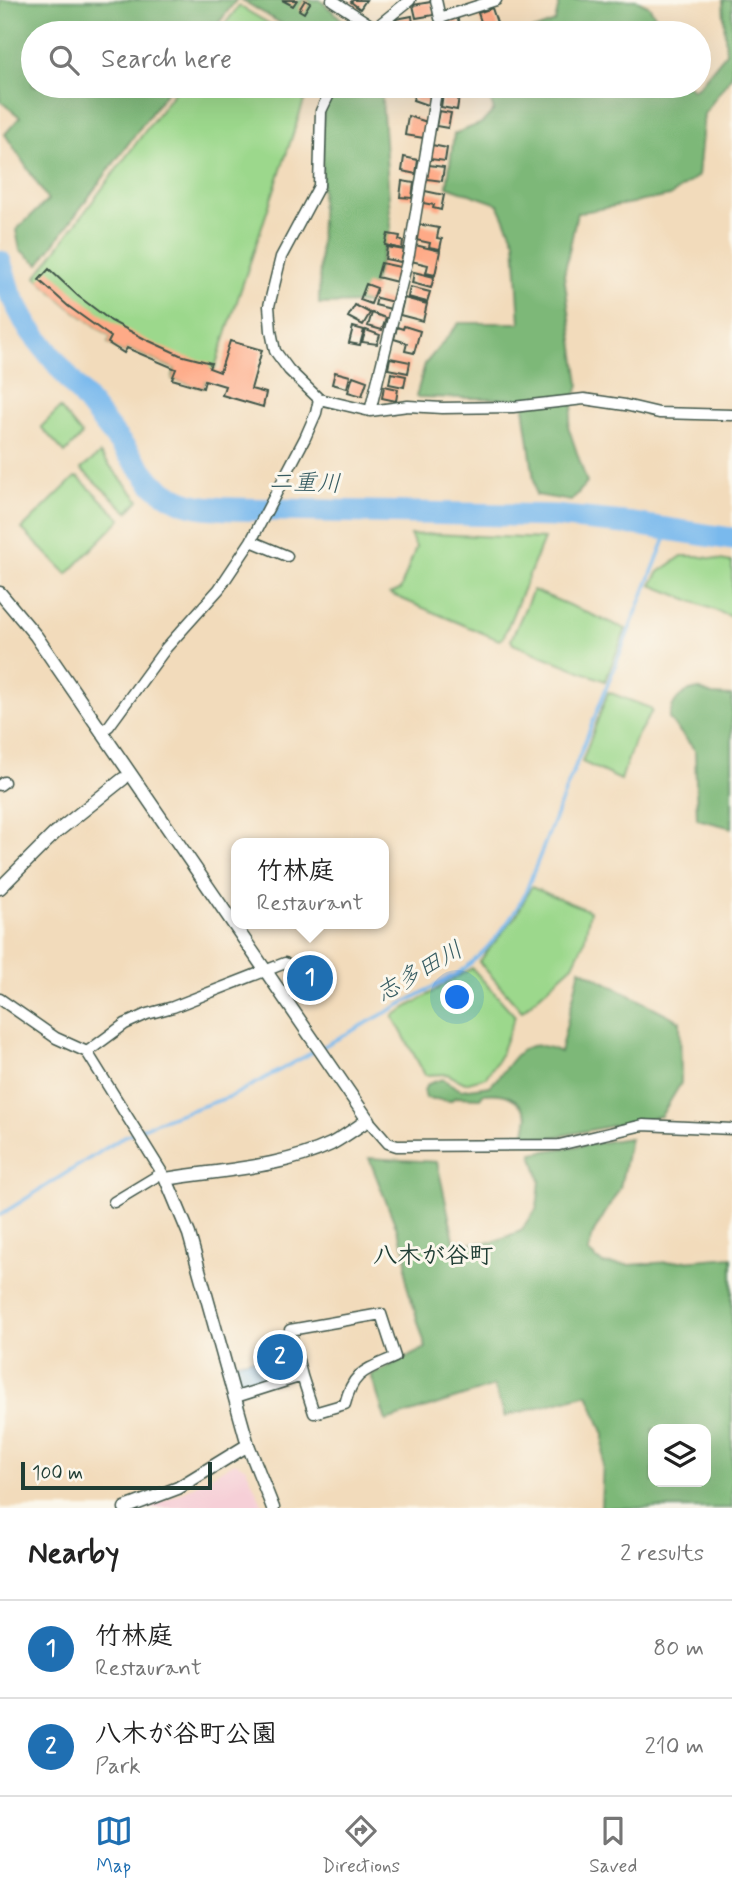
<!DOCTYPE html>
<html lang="en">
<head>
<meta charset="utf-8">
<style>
  body { margin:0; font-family:Mynerve,"Klee One",sans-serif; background:#f2f2f2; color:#222 }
  .controls { position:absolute; right:21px; bottom:21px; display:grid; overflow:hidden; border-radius:14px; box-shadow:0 7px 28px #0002 }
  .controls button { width:63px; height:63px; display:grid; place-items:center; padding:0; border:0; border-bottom:2px solid #e0e0e0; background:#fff; color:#222; font:35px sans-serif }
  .scale { position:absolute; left:21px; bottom:18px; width:191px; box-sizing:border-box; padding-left:7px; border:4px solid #1f3d34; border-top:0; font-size:19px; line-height:24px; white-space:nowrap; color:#1f3d34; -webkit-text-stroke:5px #fbf7ec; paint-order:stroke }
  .you { position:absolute; left:458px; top:998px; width:24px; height:24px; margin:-18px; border:5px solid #fff; border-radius:50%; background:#1a73e8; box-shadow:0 0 0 10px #1a73e833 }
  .badge { display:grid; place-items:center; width:46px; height:46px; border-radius:50%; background:#1f6fb2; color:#fff; font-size:23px; font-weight:700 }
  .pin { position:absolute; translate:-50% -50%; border:4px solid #fff; box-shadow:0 2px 7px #0006 }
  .popup { position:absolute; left:231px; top:838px; width:158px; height:91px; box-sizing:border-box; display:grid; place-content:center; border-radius:14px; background:#fff; filter:drop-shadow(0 2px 5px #0005); font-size:23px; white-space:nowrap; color:#767676 }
  .popup b { font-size:26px; color:#222 }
  .popup::after { content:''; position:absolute; left:50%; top:100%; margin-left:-14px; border:14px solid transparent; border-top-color:#fff }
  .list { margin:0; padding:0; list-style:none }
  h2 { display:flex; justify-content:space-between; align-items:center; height:91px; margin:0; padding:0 28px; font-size:30px }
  h2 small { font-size:23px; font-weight:400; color:#767676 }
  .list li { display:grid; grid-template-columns:46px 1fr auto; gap:21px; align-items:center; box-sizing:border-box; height:98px; padding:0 28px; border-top:2px solid #e0e0e0 }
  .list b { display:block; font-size:26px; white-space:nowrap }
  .list p { margin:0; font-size:23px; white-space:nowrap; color:#767676 }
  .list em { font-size:23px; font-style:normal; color:#767676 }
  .icon { flex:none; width:38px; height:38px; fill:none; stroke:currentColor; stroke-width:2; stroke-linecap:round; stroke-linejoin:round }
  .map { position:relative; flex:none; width:732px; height:1508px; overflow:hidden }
  .search { position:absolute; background:#fff; box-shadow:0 7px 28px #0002; left:21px; right:21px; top:21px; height:77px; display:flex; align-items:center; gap:18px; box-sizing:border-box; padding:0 24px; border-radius:38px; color:#767676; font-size:26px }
  .sheet { height:287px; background:#fff }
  nav { display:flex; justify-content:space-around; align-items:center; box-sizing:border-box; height:98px; border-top:2px solid #e0e0e0; background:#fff; font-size:19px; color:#767676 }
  nav a { display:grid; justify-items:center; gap:4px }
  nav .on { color:#1f6fb2 }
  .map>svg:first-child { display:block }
  .built { fill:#f6cfd7 }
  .green { fill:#9cd88c; stroke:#5e8a60; stroke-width:2 }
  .forest { fill:#7db878; stroke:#4e7a56; stroke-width:2; fill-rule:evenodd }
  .water { fill:#79b9ed; stroke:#4c7b90; stroke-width:2 }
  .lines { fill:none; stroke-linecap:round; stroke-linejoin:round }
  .stream { stroke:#79b9ed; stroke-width:3.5 }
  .river { stroke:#79b9ed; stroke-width:23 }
  .building { fill:#feaa87 }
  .minor-casing { stroke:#3f5548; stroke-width:13 }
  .tertiary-casing { stroke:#3f5548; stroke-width:15 }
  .minor { stroke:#fff; stroke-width:10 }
  .tertiary { stroke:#fff; stroke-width:12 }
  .labels { text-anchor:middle; stroke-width:6; stroke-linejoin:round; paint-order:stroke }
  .water-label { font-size:24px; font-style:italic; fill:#365c62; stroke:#fbf7ec }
  .neighbourhood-label { font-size:24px; font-weight:bold; fill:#1f3d34; stroke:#fbf7ec }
</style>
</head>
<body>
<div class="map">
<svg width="732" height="1508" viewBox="0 0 732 1508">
  <rect width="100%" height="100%" fill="#fbf7ec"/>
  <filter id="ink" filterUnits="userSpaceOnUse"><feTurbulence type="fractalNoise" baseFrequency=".0143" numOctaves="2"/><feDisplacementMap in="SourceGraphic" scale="14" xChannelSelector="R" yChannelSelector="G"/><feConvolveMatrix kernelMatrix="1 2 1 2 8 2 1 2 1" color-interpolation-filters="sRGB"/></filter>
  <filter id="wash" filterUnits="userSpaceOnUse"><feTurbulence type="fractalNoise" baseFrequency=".00686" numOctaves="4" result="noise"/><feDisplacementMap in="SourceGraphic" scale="28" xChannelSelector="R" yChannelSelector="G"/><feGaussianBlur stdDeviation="1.57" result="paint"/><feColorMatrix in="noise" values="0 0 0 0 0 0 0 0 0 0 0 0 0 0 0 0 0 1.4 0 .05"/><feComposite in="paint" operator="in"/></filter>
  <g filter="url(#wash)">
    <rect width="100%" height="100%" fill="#f2dbbb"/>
    <!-- built -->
    <path class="built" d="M 235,1462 L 246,1468 L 264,1508 L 145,1508 L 179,1494 Z"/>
    <!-- green -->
    <path class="green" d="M 239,6 L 285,33 L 218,33 Z
      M 179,86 L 309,86 L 214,370 L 209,369 L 203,388 L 172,379 L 175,369 L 127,348 L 124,353 L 108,343 L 111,337 L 68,306 L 36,277 Z
      M 60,408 L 82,435 L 65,453 L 41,427 Z
      M 100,454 L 139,500 L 128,512 L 81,469 Z
      M 75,477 L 79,478 L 121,519 L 67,574 L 22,529 Z
      M 433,534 L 544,539 L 503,638 L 499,640 L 390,594 L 400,590 L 416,547 L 410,535 Z
      M 682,556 L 697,556 L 732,562 L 732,617 L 651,585 L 659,572 Z
      M 533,590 L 626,629 L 605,681 L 513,644 L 511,640 Z
      M 608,692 L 650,708 L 652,711 L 634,741 L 621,780 L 582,762 Z
      M 531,887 L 590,911 L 584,942 L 573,965 L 522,1011 L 479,962 L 517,914 Z
      M 472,968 L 515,1016 L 499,1058 L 486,1077 L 465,1083 L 447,1074 L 425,1075 L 393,1016 Z
      M 286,1341 L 292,1370 L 290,1374 L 277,1378 L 268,1344 Z"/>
    <!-- forest -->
    <path class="forest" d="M 0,0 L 236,0 L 211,33 L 33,33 L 33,86 L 171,86 L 39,264 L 20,250 L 16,230 L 48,200 L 5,134 L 20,117 L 0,101 Z
      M 242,0 L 320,0 L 357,33 L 297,33 Z
      M 560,0 L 637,0 L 648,5 L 667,33 L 525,33 L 555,22 Z
      M 723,0 L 732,0 L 732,75 L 704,114 L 698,176 L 670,196 L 577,213 L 564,275 L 579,384 L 568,426 L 587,483 L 571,501 L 536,495 L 523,399 L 416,397 L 425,364 L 459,323 L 520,323 L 515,241 L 498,204 L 447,186 L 454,134 L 482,123 L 494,110 L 485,86 L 690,86 L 692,90 L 699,86 L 726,53 Z
      M 324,86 L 381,86 L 391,228 L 367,303 L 319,304 Z
      M 698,689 L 712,695 L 732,696 L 732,828 L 697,819 L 695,750 L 669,719 C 672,701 680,692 698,689 Z
      M 580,969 L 680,1021 L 681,1083 L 661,1116 L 550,1138 L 524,1138 L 528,1116 C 517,1096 505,1092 483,1094 L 480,1098 L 456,1097 L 450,1101 L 426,1098 L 424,1090 L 428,1084 L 442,1079 L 461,1090 L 490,1086 C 515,1062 519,1032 560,1052 Z
      M 630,1138 L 620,1188 L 594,1232 L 588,1252 L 603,1264 L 630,1265 L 732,1257 L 732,1508 L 601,1508 L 604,1435 L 588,1394 L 505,1416 L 494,1386 L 386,1421 L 371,1375 L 426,1348 L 406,1282 L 406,1252 L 369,1158 L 437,1162 L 455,1244 L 493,1242 L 521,1231 L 537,1208 L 540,1181 L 532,1153 ZM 653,1429 L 706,1429 L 706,1482 L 653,1482 Z"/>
    <!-- water -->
    <path class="water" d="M 268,1356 L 274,1379 L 245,1387 L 235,1381 L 231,1363 Z"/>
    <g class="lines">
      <!-- stream -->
      <path class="stream" d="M 0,1215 L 125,1136 L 159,1121 L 232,1096 L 457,974 C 486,953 507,927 524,896 L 669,529"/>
      <!-- river -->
      <path class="river" d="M 0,262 L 9,291 L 28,327 L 152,483 C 180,506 199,508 233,509 L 554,516 L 634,524 L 732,539"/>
    </g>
    <g id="blocks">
      <!-- building -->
      <path class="building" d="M 282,0 L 297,0 L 293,6 Z
        M 305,0 L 310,3 L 304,13 L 299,10 Z
        M 353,0 L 366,0 L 360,9 L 351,2 Z
        M 431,2 L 434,15 L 416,18 L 413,5 Z
        M 492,8 L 499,29 L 485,33 L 478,13 Z
        M 412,16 L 414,32 L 399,33 L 396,19 Z
        M 457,17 L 462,33 L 445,33 L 442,22 Z
        M 444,87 L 460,90 L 457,110 L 441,107 Z
        M 415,93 L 432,96 L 430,106 L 413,100 Z
        M 439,111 L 451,113 L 448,128 L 436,126 Z
        M 408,116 L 427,122 L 424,138 L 405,135 Z
        M 432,145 L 447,148 L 445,161 L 430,159 Z
        M 404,157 L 418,160 L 416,174 L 402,171 Z
        M 429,165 L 444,167 L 442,181 L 427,179 Z
        M 402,181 L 414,183 L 412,198 L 400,197 Z
        M 425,191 L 444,195 L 441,210 L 433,208 L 434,205 L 423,203 Z
        M 418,224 L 439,228 L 437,238 L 442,239 L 440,249 L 429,247 L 430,243 L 416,240 Z
        M 388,234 L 400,236 L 399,240 L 403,241 L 402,249 L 385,245 Z
        M 415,245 L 440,251 L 435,275 L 426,273 L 428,265 L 411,261 Z
        M 387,247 L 404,250 L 401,262 L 385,259 Z
        M 381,263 L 400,267 L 397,282 L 377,277 Z
        M 49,269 L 78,296 L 111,321 L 145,339 L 180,355 L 211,363 L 209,368 L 220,372 L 230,341 L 262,350 L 251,389 L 266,393 L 263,407 L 222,395 L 225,386 L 205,380 L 203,388 L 172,379 L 176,369 L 127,348 L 124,353 L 108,343 L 111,337 L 68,306 L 39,280 Z
        M 414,272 L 434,277 L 431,288 L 412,283 Z
        M 366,284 L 377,288 L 371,304 L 360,300 Z
        M 410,287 L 430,292 L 427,302 L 408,297 Z
        M 377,298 L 393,302 L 391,309 L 375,305 Z
        M 404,298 L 427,304 L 423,321 L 400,315 Z
        M 355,305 L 370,313 L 363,325 L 348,317 Z
        M 372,313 L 386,318 L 382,330 L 368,326 Z
        M 404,326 L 420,331 L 414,353 L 405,351 L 407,343 L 394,339 L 397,327 L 403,329 Z
        M 353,327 L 364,330 L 360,345 L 349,343 Z
        M 366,330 L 380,335 L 377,344 L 362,342 Z
        M 390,358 L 410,362 L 408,373 L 388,369 Z
        M 335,372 L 350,376 L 347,388 L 332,384 Z
        M 391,373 L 406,376 L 404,387 L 389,384 Z
        M 353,376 L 367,381 L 362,396 L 348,392 Z
        M 384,386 L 398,389 L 396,401 L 382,398 Z
        M 317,960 L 329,981 L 303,995 L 291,974 Z"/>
    </g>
  </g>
  <g filter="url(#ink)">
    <use href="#blocks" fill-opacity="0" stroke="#3f5548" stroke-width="2"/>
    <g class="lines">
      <defs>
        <path id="minor" d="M 332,0 L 375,28
          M 436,0 L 440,18 L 496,0
          M 369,33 L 410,0
          M 333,86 L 321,111 L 319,186 L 281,257 L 269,306 L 271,331 L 275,351 L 289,370 L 319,399 L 370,411 L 408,406 L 442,408 L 513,407 L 584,399 L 625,405 L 659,413 L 732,415
          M 370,411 L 409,254 L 437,86
          M 251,541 L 287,556
          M 101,732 L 109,726 L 166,648 L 219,589 L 251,541 L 305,438 L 316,413 L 319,399
          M 0,785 L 4,782
          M 0,999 L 56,1038 L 87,1052 L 166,1179
          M 87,1052 L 125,1024 L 147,1014 L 173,1007 L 285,963
          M 368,1120 L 388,1143 L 397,1146 L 559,1145 L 643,1125 L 732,1129
          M 114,1202 L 162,1173
          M 236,1397 L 302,1376 L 290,1330 L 381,1314 L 395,1357 C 366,1370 353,1371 345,1404 L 314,1413 L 302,1376"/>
        <path id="tertiary" d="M 0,593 L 36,636 L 368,1120 C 356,1128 344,1137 331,1144 C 281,1168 220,1170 166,1179 L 189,1234 L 248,1445 L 273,1508
          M 0,888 L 54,834 L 123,779
          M 125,1508 L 178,1488 L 248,1445"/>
      </defs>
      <!-- minor casing -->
      <use href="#minor" class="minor-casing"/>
      <!-- tertiary casing -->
      <use href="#tertiary" class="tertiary-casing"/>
      <!-- minor -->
      <use href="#minor" class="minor"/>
      <!-- tertiary -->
      <use href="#tertiary" class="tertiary"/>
    </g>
  </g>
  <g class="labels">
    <!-- water labels -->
    <g class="water-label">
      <text transform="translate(305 482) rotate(2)" y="8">二重川</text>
      <text transform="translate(419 971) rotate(-30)" y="8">志多田川</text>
    </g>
    <!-- neighbourhood labels -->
    <g class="neighbourhood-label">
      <text x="433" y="1263">八木が谷町</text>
    </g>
  </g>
</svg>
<div class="controls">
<button><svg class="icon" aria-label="layers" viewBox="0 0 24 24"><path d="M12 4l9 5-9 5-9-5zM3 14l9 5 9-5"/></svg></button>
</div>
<div class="scale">100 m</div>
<div class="you"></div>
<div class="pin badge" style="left:310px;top:978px">1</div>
<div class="popup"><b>竹林庭</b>Restaurant</div>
<div class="pin badge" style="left:280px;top:1357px">2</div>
<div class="search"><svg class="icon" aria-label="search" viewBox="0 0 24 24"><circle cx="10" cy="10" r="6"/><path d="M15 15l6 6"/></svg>Search here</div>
</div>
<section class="sheet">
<h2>Nearby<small>2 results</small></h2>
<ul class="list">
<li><span class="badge">1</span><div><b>竹林庭</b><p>Restaurant</p></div><em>80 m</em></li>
<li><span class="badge">2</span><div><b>八木が谷町公園</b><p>Park</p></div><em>210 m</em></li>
</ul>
</section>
<nav>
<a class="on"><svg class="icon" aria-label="map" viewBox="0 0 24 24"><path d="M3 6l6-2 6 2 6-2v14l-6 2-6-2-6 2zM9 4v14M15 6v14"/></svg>Map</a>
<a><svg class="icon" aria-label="directions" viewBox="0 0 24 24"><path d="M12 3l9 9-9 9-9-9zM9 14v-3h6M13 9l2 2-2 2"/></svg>Directions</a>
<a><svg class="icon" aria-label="saved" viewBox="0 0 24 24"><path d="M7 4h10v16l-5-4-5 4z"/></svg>Saved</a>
</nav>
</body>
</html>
